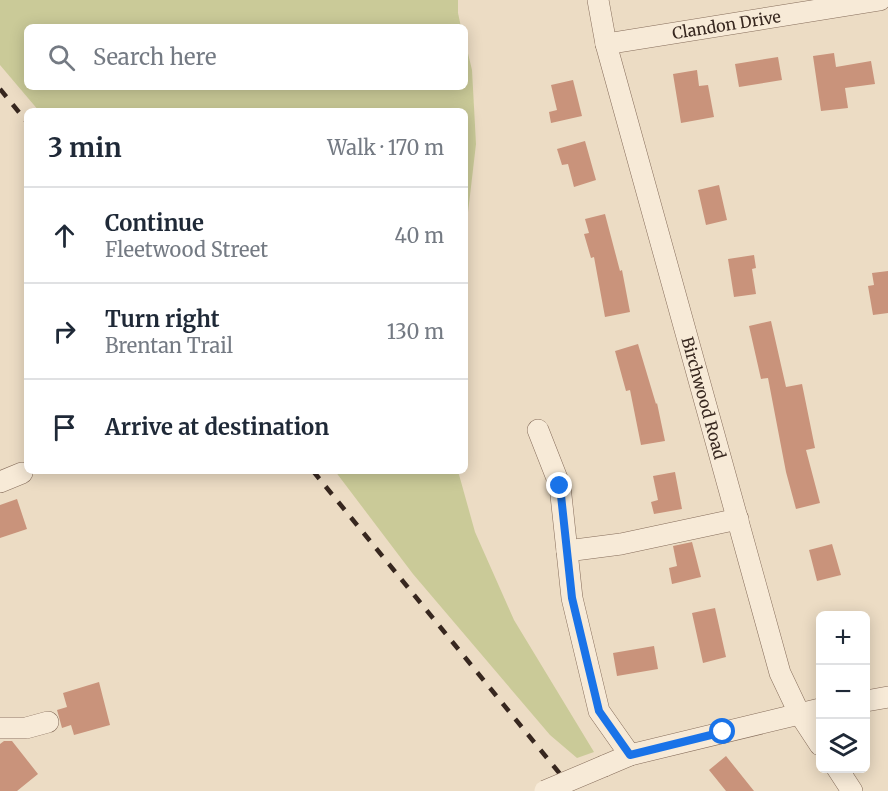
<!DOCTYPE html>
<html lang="en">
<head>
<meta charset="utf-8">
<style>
  body { margin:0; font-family:Merriweather,serif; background:#f6f6f7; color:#1f2937 }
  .controls { position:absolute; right:18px; bottom:18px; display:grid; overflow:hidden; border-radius:9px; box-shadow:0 3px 15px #0003 }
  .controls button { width:54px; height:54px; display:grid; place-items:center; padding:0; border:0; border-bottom:2px solid #e0e1e3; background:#fff; color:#1f2937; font:30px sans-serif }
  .stop { position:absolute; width:18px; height:18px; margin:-14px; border:4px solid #1a73e8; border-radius:50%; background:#fff }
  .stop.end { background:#1a73e8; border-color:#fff; box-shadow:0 2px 6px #0008 }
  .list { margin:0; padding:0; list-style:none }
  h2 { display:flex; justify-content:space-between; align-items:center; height:78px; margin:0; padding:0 24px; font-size:26px }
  h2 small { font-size:20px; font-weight:400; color:#747a83 }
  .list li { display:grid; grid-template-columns:39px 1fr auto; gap:18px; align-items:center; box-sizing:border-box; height:96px; padding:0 24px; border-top:2px solid #e0e1e3 }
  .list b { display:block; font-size:22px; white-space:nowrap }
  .list p { margin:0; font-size:20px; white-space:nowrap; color:#747a83 }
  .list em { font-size:20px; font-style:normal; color:#747a83 }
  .icon { flex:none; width:33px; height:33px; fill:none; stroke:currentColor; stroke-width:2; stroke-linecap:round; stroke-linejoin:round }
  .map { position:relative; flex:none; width:888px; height:791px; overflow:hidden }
  .search { position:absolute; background:#fff; box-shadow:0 3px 15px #0003; left:24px; top:24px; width:444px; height:66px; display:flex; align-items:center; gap:15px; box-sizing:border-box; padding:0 21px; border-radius:9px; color:#747a83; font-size:22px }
  .panel { position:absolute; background:#fff; box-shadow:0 3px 15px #0003; left:24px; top:108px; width:444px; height:366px; border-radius:9px }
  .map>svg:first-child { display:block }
  .green { fill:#caca98 }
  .building { fill:#c9937b }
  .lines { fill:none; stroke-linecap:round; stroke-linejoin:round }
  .minor-casing { stroke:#866d5b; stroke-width:22 }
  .minor { stroke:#f7ead7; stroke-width:21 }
  .rail { stroke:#37271f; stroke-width:4.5; stroke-dasharray:10 10; stroke-linecap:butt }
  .minor-bridge-casing { stroke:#866d5b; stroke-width:22; stroke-linecap:butt }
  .minor-bridge { stroke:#f7ead7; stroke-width:21 }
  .route { stroke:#1a73e8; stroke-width:8 }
  .labels { text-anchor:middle; stroke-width:4.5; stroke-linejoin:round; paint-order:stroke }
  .street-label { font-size:16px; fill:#37271f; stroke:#f4e7d3 }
</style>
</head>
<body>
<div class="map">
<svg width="888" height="791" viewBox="0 0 888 791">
  <rect width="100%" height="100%" fill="#ecdcc4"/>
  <!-- green -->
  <path class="green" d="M 0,0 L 458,0 L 458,13 L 461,27 L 27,27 L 27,87 L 465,87 L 465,41 L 472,70 L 476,144 L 465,238 L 465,111 L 39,111 L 0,65 Z
    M 335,471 L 458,471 L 475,532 L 514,620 L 594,752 L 577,758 L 550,735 L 413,574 Z"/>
  <!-- building -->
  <path class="building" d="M 834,53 L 836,67 L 871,61 L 875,84 L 845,88 L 848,108 L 821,111 L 813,56 Z
    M 778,57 L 782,80 L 739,87 L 735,64 Z
    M 697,70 L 699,86 L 708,85 L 714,117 L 681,123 L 673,74 Z
    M 573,80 L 582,116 L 551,123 L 549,112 L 557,110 L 551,85 Z
    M 585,141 L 596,180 L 574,187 L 568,164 L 562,165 L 557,149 Z
    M 719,185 L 727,220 L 706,225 L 698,190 Z
    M 605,214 L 620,271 L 622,270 L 630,312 L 605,317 L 594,257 L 591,258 L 584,234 L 589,233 L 585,219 Z
    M 754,255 L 756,268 L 752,269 L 756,294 L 734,297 L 728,259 Z
    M 888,271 L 888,313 L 873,315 L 868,286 L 874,285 L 872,273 Z
    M 771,321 L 786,387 L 802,384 L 815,448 L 806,450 L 820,503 L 796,509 L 786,472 L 768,378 L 761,379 L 749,326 Z
    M 638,344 L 656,404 L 657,403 L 665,441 L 641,445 L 630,390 L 626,391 L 615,351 Z
    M 675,472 L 682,509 L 654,514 L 651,502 L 658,500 L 653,476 Z
    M 17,499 L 27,529 L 0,538 L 0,505 Z
    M 692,542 L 701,577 L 672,584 L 669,568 L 677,566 L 673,546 Z
    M 832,544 L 841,575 L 817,581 L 809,550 Z
    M 715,608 L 726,657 L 703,663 L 692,613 Z
    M 654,646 L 658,669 L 617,676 L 613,653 Z
    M 99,682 L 110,725 L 74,735 L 71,725 L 62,728 L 57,710 L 67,707 L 63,693 Z
    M 4,741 L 12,741 L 38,774 L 17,791 L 0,791 L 0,744 Z
    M 726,756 L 754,791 L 726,791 L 709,770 Z"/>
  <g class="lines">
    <defs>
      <g id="minor">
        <path id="s1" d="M 598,0 L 606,44 L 780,673 L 799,713 L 820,745"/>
        <path id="s2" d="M 606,44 L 880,0"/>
        <path d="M 538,430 L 560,486 L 572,598 L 599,711 L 630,755"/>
        <path d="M 0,482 L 22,473"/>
        <path d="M 567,551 L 621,544 L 738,519"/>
        <path d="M 866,701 L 888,697"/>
        <path d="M 0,728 L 26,728 L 48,722"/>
        <path d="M 604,766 L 630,755 L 820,709"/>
        <path d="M 837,768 L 852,791"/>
      </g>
    </defs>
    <!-- minor casing -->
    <use href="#minor" class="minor-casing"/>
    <!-- minor -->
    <use href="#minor" class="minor"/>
    <!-- rail -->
    <path class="rail" d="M 0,89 L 27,122
      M 313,471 L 574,791"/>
    <defs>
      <path id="minor-bridge" d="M 545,791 L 604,766"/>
    </defs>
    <!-- minor-bridge casing -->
    <use href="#minor-bridge" class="minor-bridge-casing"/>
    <!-- minor-bridge -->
    <use href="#minor-bridge" class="minor-bridge"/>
  </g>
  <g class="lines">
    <!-- route -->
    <path class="route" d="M 560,486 L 572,598 L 599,711 L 630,755 L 723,732"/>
  </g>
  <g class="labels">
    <!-- street labels -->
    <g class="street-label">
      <text dy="6" stroke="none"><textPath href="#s2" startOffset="122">Clandon Drive</textPath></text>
      <text dy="6" stroke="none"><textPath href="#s1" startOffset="412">Birchwood Road</textPath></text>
    </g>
  </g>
</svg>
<div class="controls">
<button>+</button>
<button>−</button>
<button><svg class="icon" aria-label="layers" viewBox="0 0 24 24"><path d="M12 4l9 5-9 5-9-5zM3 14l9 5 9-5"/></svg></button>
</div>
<div class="stop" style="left:723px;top:732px"></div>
<div class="stop end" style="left:560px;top:486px"></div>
<div class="search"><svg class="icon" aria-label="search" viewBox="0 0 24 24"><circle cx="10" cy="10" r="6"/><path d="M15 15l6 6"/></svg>Search here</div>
<section class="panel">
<h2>3 min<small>Walk · 170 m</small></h2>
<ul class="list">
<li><svg class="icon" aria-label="ahead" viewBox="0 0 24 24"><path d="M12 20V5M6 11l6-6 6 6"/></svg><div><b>Continue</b><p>Fleetwood Street</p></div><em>40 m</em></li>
<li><svg class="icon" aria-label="right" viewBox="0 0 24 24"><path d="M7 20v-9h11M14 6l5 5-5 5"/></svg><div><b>Turn right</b><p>Brentan Trail</p></div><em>130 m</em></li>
<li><svg class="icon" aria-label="arrive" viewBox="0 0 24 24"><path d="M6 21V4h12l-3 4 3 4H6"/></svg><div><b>Arrive at destination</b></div></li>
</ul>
</section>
</div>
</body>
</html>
